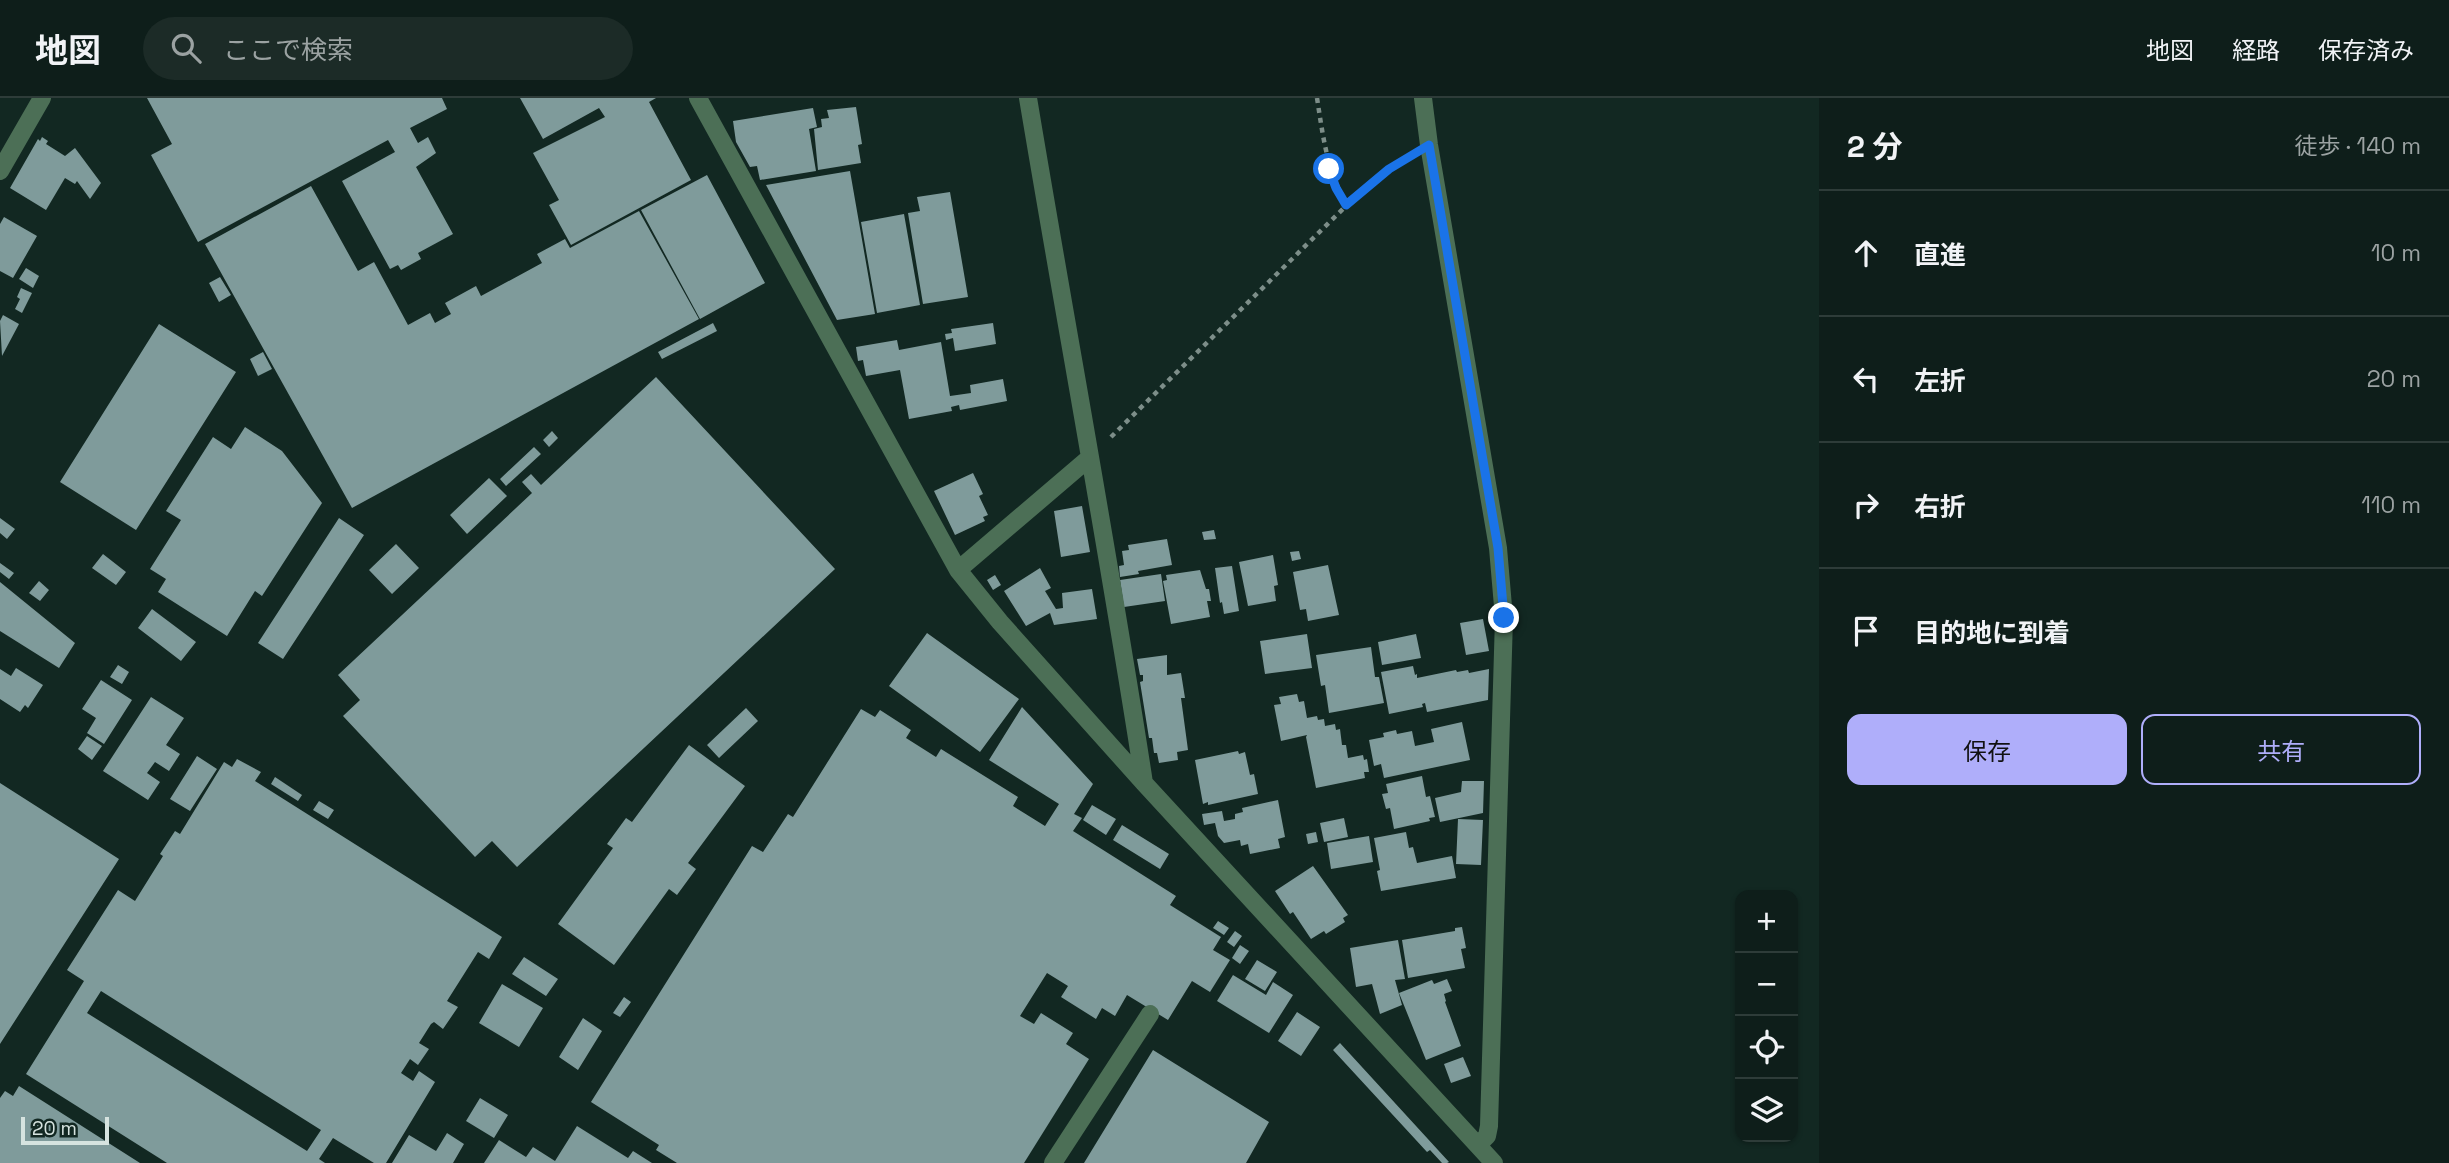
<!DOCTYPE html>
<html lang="ja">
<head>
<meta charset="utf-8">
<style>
  body { margin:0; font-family:"Space Grotesk","Noto Sans JP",sans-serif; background:#1c2b27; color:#f1f3f6 }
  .controls { position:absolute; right:21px; bottom:21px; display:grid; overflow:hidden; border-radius:14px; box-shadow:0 2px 5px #0004 }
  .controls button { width:63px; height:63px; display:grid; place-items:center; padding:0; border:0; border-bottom:2px solid #2e3c39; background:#0e1e1a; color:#f1f3f6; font:35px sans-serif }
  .scale { position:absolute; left:21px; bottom:18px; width:88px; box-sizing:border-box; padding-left:7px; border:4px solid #d6e3df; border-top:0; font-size:19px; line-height:24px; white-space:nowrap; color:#d6e3df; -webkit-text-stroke:5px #122822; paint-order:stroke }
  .stop { position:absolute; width:21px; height:21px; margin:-16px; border:5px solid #1a73e8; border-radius:50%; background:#fff }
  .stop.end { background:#1a73e8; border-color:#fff; box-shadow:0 2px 7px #0008 }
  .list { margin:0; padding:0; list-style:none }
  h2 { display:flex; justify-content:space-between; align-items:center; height:91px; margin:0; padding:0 28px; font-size:30px }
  h2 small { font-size:23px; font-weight:400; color:#9ba2a2 }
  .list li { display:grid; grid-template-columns:46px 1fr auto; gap:21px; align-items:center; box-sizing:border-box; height:126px; padding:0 28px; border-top:2px solid #2e3c39 }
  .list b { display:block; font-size:26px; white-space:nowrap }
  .list em { font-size:23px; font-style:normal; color:#9ba2a2 }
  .actions { display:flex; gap:14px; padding:21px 28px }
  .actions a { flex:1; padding:16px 0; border:2px solid #afaefa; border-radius:14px; text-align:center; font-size:24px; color:#afaefa }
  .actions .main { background:#afaefa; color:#111 }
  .icon { flex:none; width:38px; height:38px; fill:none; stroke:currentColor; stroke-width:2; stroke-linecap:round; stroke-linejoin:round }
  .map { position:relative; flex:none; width:1819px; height:1065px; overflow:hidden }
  header { display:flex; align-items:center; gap:42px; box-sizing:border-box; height:98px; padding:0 35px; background:#0e1e1a; border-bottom:2px solid #2e3c39 }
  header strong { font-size:33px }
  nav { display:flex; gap:38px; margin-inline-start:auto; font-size:24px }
  .search { width:490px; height:63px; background:#1c2b27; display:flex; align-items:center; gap:18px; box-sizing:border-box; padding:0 24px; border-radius:38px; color:#9ba2a2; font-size:26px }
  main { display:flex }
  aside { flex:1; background:#0e1e1a }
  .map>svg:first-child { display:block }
  .building { fill:#7f9b9b; fill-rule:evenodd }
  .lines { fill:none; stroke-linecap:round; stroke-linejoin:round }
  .path { stroke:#7d8e89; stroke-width:4.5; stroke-dasharray:5 5; stroke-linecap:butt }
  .minor { stroke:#4c6f56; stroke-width:18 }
  .route { stroke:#1a73e8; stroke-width:9 }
</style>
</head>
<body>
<header>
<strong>地図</strong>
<div class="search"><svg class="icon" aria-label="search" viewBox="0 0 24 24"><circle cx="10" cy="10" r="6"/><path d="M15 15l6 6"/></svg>ここで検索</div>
<nav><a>地図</a><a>経路</a><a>保存済み</a></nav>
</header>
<main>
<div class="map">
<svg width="1819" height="1065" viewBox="0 0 1819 1065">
  <rect width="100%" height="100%" fill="#122822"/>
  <!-- building -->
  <path class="building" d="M 147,0 L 442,0 L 447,11 L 410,30 L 418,45 L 428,39 L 436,55 L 416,69 L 453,136 L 418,155 L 421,161 L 401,172 L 398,167 L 390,171 L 342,83 L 395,54 L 388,42 L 198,144 L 151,57 L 172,46 Z
    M 520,0 L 656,0 L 649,4 L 691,82 L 571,147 L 549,107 L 559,102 L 533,55 L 605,19 L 599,10 L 543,41 Z
    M 856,9 L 862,46 L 858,47 L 861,65 L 818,72 L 814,31 L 822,29 L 821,21 L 829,20 L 827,12 Z
    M 813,10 L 817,29 L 809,31 L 816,73 L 760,82 L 757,68 L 750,69 L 736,44 L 733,23 Z
    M 42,39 L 48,43 L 46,46 L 65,58 L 75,50 L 101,85 L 90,101 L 77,83 L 75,86 L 65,80 L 46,112 L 10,90 L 38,41 L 40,43 Z
    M 850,73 L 875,216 L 837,222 L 766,87 Z
    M 707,77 L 765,185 L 700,221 L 641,112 Z
    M 311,88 L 358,173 L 374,164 L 408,227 L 430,215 L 435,225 L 451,216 L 445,205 L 476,188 L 481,198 L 542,165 L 537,156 L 565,141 L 570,150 L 639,113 L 699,221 L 352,410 L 205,146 Z
    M 950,94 L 968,199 L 923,206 L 908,115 L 920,113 L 917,99 Z
    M 904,116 L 920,207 L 877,215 L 861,124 Z
    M 4,119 L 37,138 L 13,180 L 0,173 L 0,126 Z
    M 26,170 L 39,178 L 33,190 L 19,181 Z
    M 220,179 L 231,197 L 219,204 L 209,185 Z
    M 21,190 L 32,195 L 22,215 L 15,211 L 20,201 L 17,199 Z
    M 3,217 L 19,226 L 2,258 L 0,223 Z
    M 713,225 L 717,233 L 662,261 L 658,254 Z
    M 993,225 L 996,246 L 955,253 L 953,240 L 946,242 L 945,236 L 952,235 L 951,231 Z
    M 159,226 L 236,274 L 136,432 L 60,384 Z
    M 897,242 L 899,252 L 941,244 L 950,298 L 971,295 L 970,287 L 1003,281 L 1007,303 L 960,312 L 959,307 L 951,309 L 952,313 L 909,321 L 900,272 L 866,278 L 863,262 L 858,263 L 856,249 Z
    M 263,254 L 272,271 L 258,278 L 250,261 Z
    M 656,279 L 835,471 L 517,769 L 492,743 L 475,759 L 343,618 L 360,602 L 338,577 L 532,395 L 522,384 L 531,376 L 541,387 Z
    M 245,329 L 282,353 L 322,405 L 262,498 L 255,493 L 227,538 L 158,494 L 166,481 L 150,471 L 181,422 L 166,413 L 213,339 L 231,351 Z
    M 552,333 L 558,340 L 549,349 L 543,342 Z
    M 534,349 L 541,356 L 506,388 L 500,381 Z
    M 973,375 L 983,396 L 979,398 L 988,417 L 983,419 L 985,423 L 955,437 L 934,393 Z
    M 489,380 L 507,398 L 467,436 L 450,417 Z
    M 1082,408 L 1090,454 L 1061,459 L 1054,413 Z
    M 0,420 L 15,431 L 7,441 L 0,435 Z
    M 339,420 L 364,437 L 283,561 L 258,545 Z
    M 1214,432 L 1216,441 L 1204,442 L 1202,434 Z
    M 1167,441 L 1172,467 L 1138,473 L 1139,476 L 1120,479 L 1119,468 L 1124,467 L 1122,453 L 1129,452 L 1128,447 Z
    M 396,446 L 419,470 L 392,496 L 369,472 Z
    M 1299,453 L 1301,461 L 1292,463 L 1290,454 Z
    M 103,456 L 126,474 L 116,487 L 92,470 Z
    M 1273,457 L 1278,487 L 1274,488 L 1276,503 L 1248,508 L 1239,464 Z
    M 0,465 L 14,475 L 9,481 L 0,474 Z
    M 1328,467 L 1339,517 L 1308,523 L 1306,511 L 1300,512 L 1293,474 Z
    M 1232,468 L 1239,513 L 1224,516 L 1222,504 L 1220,505 L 1215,470 Z
    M 1040,470 L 1051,490 L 1045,493 L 1056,511 L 1063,510 L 1062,495 L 1092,491 L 1097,521 L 1054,527 L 1050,515 L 1026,528 L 1004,493 Z
    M 1200,472 L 1206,491 L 1209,491 L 1211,503 L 1207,503 L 1210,519 L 1171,526 L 1163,483 L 1167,482 L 1166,477 Z
    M 1161,476 L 1165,503 L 1124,509 L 1120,482 Z
    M 995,477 L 1001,487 L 993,492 L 987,482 Z
    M 39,483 L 49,492 L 40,503 L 29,495 Z
    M 0,484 L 75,545 L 59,570 L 0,533 Z
    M 152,511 L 196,544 L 181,563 L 138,530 Z
    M 1483,521 L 1489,553 L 1466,557 L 1460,525 Z
    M 927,535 L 1019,601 L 980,654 L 889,588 Z
    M 1307,536 L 1312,570 L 1265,576 L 1260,543 Z
    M 1416,536 L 1421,560 L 1382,567 L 1378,544 Z
    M 1371,549 L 1375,579 L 1379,579 L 1384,605 L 1329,615 L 1325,587 L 1321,588 L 1316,557 Z
    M 1167,557 L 1167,577 L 1181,575 L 1185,600 L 1181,600 L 1188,652 L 1177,654 L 1178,662 L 1159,665 L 1157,655 L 1154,655 L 1152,640 L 1149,640 L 1140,584 L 1143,583 L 1143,577 L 1140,577 L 1137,561 Z
    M 118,567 L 129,574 L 122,586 L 110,579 Z
    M 1413,568 L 1415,577 L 1417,576 L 1417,580 L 1456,572 L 1457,574 L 1468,572 L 1469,575 L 1489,571 L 1488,602 L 1427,614 L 1425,605 L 1422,606 L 1423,609 L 1389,616 L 1381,574 Z
    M 16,570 L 43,587 L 28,610 L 25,607 L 20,614 L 0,601 L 0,571 L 11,578 Z
    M 101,582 L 132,602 L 104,646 L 87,635 L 96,620 L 82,611 Z
    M 1297,596 L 1299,604 L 1304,603 L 1307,620 L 1317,618 L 1318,622 L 1324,621 L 1325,628 L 1335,626 L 1336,632 L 1340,631 L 1342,647 L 1346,647 L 1348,660 L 1363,657 L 1364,662 L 1367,661 L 1369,674 L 1364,674 L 1365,680 L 1316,690 L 1306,639 L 1307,637 L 1281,643 L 1274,607 L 1281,606 L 1279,599 Z
    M 151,599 L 184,620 L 166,647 L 180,656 L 169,673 L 155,664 L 147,675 L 160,684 L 148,702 L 103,673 Z
    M 1022,609 L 1093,686 L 1074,716 L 1082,720 L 1073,733 L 1176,798 L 1170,807 L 1221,839 L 1213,852 L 1230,862 L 1210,894 L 1192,883 L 1168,922 L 1127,897 L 1115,918 L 1102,910 L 1096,921 L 1061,899 L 1068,888 L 1047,875 L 1020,918 L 1034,926 L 1041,915 L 1073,935 L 1066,946 L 1089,961 L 1024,1065 L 677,1065 L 656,1052 L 659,1047 L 591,1004 L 752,748 L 763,754 L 788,716 L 793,719 L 861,611 L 875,619 L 880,612 L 911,632 L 906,640 L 936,659 L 941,651 L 1018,699 L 1013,708 L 1045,728 L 1059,706 L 989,662 Z
    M 746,610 L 758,623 L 719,660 L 707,647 Z
    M 1462,624 L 1470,662 L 1384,680 L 1381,666 L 1374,668 L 1369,642 L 1384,639 L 1383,635 L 1396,632 L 1397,636 L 1412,633 L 1415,648 L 1434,644 L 1431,631 Z
    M 87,638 L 102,648 L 92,662 L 78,651 Z
    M 689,647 L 745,688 L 688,765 L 696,771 L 677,797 L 669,791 L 614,867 L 558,826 L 613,750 L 607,746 L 626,720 L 632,724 Z
    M 1238,653 L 1239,656 L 1245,654 L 1250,677 L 1254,676 L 1258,696 L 1208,707 L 1208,704 L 1203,706 L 1195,662 Z
    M 197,658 L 217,671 L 190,713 L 170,701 Z
    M 237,661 L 261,674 L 255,683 L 502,839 L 489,861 L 478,854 L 447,903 L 458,909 L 443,931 L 434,924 L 431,926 L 419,945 L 429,951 L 418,967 L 410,961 L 401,975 L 413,983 L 419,973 L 435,984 L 386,1065 L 374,1065 L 333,1040 L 319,1061 L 325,1065 L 167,1065 L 26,976 L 84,883 L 67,872 L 118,792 L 135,803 L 163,758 L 160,756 L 175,733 L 180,736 L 224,664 L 232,669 ZM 101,893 L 321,1032 L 307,1053 L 87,915 Z
    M 1422,678 L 1426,699 L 1430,698 L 1435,719 L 1429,720 L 1430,723 L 1394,731 L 1390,710 L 1386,711 L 1382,696 L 1388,695 L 1386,686 Z
    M 275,679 L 302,697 L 298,703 L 271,686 Z
    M 1462,683 L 1484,683 L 1483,715 L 1440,724 L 1435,700 L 1461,694 Z
    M 0,685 L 119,761 L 0,946 Z
    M 1278,702 L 1285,739 L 1278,741 L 1280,750 L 1250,756 L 1248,746 L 1241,748 L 1240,742 L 1224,745 L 1218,738 L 1215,725 L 1204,727 L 1202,716 L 1222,713 L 1224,723 L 1235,721 L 1235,716 L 1243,714 L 1242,710 Z
    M 319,703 L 334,712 L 328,721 L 313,712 Z
    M 1092,707 L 1116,721 L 1106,737 L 1083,722 Z
    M 1344,720 L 1348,739 L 1324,744 L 1320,725 Z
    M 1458,721 L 1483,722 L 1481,767 L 1456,766 Z
    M 1122,727 L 1169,756 L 1160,771 L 1113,742 Z
    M 1316,734 L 1318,744 L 1308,746 L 1306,736 Z
    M 1406,734 L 1409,750 L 1413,749 L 1417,765 L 1452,758 L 1456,780 L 1381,793 L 1377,773 L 1380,772 L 1374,740 Z
    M 1369,738 L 1373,764 L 1331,771 L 1327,745 Z
    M 1313,768 L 1348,817 L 1343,820 L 1345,824 L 1326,836 L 1324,833 L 1311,841 L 1293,814 L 1290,816 L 1275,793 Z
    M 1218,823 L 1229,830 L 1224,837 L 1213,830 Z
    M 1462,829 L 1466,850 L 1461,851 L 1465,870 L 1408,880 L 1402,842 L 1455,833 L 1455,830 Z
    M 1235,833 L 1242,838 L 1234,849 L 1227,844 Z
    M 1398,842 L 1405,881 L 1395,882 L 1402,907 L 1380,916 L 1372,886 L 1356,889 L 1350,850 Z
    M 1240,847 L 1249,853 L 1240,866 L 1232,860 Z
    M 524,859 L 558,881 L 546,898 L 512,876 Z
    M 1257,862 L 1277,874 L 1265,893 L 1245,881 Z
    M 1233,877 L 1266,897 L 1273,884 L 1293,897 L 1269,935 L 1217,903 Z
    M 1447,881 L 1452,893 L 1444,896 L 1446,903 L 1445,904 L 1461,948 L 1426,962 L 1399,895 L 1432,882 L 1434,886 Z
    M 502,886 L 543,910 L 519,949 L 479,925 Z
    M 624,899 L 631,904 L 620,919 L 613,915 Z
    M 1297,914 L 1320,929 L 1301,958 L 1278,943 Z
    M 583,920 L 602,933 L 578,972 L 559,959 Z
    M 1340,945 L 1449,1064 L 1447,1065 L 1442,1065 L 1430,1052 L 1427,1054 L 1333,952 Z
    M 1153,952 L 1269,1024 L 1246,1065 L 1084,1065 Z
    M 1463,959 L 1471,978 L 1451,985 L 1444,966 Z
    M 19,988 L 140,1065 L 0,1065 L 0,1000 L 5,993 L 13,998 Z
    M 480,1000 L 508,1017 L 494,1040 L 466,1023 Z
    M 577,1028 L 628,1060 L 633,1053 L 652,1065 L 484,1065 L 499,1042 L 526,1059 L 533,1049 L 555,1063 Z
    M 447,1035 L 464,1046 L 453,1065 L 392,1065 L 409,1037 L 436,1053 Z"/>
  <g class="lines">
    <!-- path -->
    <path class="path" d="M 1317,0 C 1323,38 1327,74 1347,107
      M 1111,339 L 1347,107 L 1389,71 L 1409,57"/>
    <!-- minor -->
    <path class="minor" d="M 698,0 L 958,472 L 1000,524 L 1144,685 L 1494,1065
      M 1028,0 C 1066,228 1109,456 1144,685
      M 1423,0 L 1429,47 L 1498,450 L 1504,520 L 1489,1028 L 1487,1038 L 1478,1047
      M 0,73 L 42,0
      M 958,472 L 1088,361
      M 1053,1065 L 1150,916"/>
  </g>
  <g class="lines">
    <!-- route -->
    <path class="route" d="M 1329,71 L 1336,90 L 1346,107 L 1389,71 L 1429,47 L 1498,450 L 1504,520"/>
  </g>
</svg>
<div class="controls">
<button>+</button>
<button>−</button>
<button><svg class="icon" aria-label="locate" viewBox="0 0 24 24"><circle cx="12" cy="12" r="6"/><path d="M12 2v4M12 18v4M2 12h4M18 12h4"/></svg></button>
<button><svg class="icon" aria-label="layers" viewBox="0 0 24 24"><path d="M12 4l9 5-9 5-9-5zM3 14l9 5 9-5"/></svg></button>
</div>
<div class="scale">20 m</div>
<div class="stop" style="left:1329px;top:71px"></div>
<div class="stop end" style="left:1504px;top:520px"></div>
</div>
<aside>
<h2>2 分<small>徒歩 · 140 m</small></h2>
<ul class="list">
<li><svg class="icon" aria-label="ahead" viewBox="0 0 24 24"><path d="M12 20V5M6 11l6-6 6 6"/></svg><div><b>直進</b></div><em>10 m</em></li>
<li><svg class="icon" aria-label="left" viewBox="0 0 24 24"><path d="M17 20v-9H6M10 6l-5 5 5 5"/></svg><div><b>左折</b></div><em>20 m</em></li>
<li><svg class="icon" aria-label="right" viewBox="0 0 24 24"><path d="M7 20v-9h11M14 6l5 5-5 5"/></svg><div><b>右折</b></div><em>110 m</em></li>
<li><svg class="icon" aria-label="arrive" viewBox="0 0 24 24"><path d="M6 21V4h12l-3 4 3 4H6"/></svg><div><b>目的地に到着</b></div></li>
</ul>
<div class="actions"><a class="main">保存</a><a>共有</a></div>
</aside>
</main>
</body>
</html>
